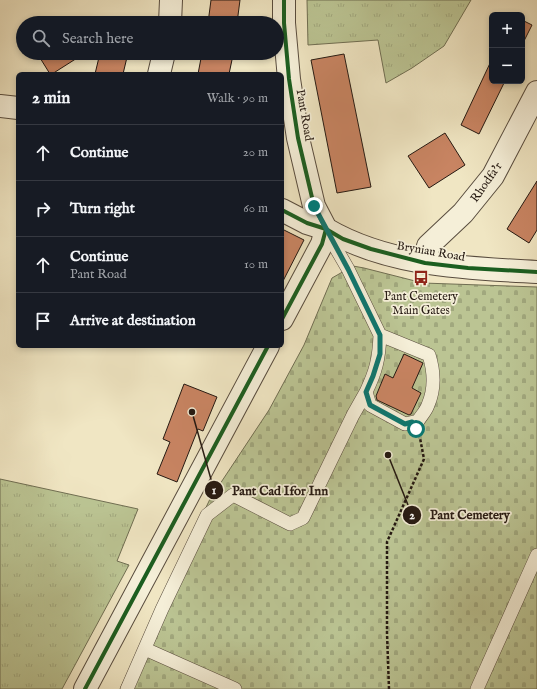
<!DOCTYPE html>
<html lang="en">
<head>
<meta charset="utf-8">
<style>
  body { margin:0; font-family:"IM FELL English",serif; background:#20242c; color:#f1f3f6 }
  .controls { position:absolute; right:12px; top:12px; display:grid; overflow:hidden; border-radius:6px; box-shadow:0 2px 6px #0003 }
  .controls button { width:36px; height:36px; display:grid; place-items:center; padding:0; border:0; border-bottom:1px solid #363941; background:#171b24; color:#f1f3f6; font:20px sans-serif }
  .stop { position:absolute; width:12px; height:12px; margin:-9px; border:3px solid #0f766e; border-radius:50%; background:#fff }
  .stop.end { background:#0f766e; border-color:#fff; box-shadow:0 1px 4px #0008 }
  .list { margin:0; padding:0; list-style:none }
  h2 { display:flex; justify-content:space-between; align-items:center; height:52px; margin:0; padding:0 16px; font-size:17px }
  h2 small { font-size:13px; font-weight:400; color:#9ea1a6 }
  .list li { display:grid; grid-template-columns:26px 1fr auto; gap:12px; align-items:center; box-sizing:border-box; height:56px; padding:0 16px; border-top:1px solid #363941 }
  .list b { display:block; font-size:15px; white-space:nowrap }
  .list p { margin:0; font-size:13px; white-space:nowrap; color:#9ea1a6 }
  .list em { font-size:13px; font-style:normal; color:#9ea1a6 }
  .icon { flex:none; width:22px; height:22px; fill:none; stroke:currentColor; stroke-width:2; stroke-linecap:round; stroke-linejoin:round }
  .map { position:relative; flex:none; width:537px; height:689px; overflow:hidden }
  .search { position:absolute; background:#171b24; box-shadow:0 2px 6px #0003; left:16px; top:16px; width:268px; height:44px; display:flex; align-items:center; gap:10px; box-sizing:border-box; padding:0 14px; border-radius:22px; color:#9ea1a6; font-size:15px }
  .panel { position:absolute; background:#171b24; box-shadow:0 2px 6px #0003; left:16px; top:72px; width:268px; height:276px; border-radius:6px }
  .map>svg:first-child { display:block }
  .grass { fill:url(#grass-tufts); stroke:#706e52 }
  .cemetery { fill:url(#cemetery-stones); stroke:#706e52 }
  .building { fill:#c88462; stroke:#251912 }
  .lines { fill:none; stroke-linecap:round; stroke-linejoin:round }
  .service-casing { stroke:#584c3e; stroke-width:14 }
  .minor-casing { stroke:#584c3e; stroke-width:24 }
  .tertiary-casing { stroke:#584c3e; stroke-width:24 }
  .path { stroke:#251912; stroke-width:2.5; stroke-dasharray:3 2; stroke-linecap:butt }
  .service { stroke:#f5efd8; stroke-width:13 }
  .minor { stroke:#f5efd8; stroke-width:22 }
  .tertiary { stroke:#f5efd8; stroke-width:22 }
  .cycleway-casing { stroke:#f5efd8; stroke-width:6 }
  .cycleway { stroke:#1b5e20; stroke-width:4 }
  .route { stroke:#0f766e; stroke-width:5 }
  .labels { text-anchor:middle; stroke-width:3.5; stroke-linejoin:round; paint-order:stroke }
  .street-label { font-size:12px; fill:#251912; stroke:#f5efd8 }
  .poi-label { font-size:12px; fill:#251912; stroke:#f5efd8 }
  .leader { fill:none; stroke:#251912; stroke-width:1.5 }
  .callout-dot { fill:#251912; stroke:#f5efd8; stroke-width:1.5 }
  .mark-label { font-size:12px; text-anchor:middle; font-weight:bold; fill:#fff }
  .callout-label { font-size:13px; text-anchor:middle; font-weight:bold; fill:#251912; stroke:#f5efd8; stroke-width:3.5; stroke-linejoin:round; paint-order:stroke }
</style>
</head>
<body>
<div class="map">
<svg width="537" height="689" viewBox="0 0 537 689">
  <defs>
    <pattern id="grass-tufts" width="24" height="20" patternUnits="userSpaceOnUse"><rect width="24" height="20" fill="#bbc493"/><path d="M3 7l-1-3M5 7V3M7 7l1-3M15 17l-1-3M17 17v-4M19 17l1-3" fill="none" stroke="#a1a87e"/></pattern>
    <pattern id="cemetery-stones" width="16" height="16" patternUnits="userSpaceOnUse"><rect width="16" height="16" fill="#bbc493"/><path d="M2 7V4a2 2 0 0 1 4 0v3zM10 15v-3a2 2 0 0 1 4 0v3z" fill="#a1a87e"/></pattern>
  </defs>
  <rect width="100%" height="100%" fill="#f0e6c3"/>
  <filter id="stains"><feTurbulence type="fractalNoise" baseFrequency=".005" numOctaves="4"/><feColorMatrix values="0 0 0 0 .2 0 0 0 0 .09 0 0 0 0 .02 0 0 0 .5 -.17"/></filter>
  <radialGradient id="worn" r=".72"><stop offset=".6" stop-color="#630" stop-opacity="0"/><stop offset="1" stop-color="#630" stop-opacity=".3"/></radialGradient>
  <!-- grass -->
  <path class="grass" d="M 307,0 L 471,0 L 444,46 L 412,68 L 386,83 L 378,40 L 308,45 Z
    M 0,479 L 138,509 L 117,561 L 129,565 L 62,689 L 0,689 Z"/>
  <!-- cemetery -->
  <path class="cemetery" d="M 353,266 L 364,268 L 423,283 L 537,287 L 537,689 L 120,689 L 210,499 L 269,410 L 304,345 L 332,278 Z"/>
  <!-- building -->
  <path class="building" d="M 211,0 L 240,0 L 237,23 L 208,23 Z
    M 522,20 L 532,25 L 522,45 Z
    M 37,53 L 85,53 L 52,74 L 50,74 Z
    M 100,53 L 128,53 L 123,74 L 95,74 Z
    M 202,53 L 226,53 L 233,55 L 229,74 L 198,74 Z
    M 344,54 L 371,187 L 337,193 L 311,60 Z
    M 492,59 L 492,81 L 505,81 L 479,134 L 461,125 Z
    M 445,133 L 465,165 L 429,188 L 408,156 Z
    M 537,181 L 537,230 L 529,243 L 507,229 Z
    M 282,229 L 304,240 L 282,283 Z
    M 404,354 L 423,363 L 412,388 L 421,393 L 411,414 L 409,415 L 377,400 L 376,396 L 385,374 L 393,378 Z
    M 184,384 L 217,397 L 203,431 L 198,429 L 177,482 L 157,474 L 170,442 L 163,439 Z"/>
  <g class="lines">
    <defs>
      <path id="service" d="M 326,231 L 348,269 L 380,335 L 429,355 C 434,371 435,389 428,405 C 426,411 421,416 418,421 L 405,424 L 370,405 L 366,392 C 376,371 379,359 380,335
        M 145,649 L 235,689
        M 127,689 L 162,609 L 207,515 L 233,495 L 290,524 L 303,518 L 353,415 L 366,392
        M 477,689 L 537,555"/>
      <path id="minor" d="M 170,23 L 171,0
        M 159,74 L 164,53
        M 0,106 L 18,108
        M 282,210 L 307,223 L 326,229
        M 425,263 L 428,246 L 463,213 L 493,176 L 537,92"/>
      <path id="tertiary" d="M 284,0 L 284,23 L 289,79 L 298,138 L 314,206 L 326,229
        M 326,229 C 389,266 465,268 537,272
        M 282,319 L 322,244 L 326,229
        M 85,689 L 268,346"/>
    </defs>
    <!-- service casing -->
    <use href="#service" class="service-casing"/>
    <!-- minor casing -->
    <use href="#minor" class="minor-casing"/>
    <!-- tertiary casing -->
    <use href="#tertiary" class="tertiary-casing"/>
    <!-- path -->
    <path class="path" d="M 389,689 L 387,633 L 387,542 L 424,459 L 420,438"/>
    <!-- service -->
    <use href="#service" class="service"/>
    <!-- minor -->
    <use href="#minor" class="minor"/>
    <!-- tertiary -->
    <use href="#tertiary" class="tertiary"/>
    <defs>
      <path id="cycleway" d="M 284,0 L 284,23 L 289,79 L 298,138 L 314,206 L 326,229
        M 282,210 L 307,223 L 326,229 L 343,239 L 371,249 L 425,263 L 468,268 L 537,272
        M 282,319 L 322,244 L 326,229
        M 85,689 L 268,346"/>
    </defs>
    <!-- cycleway casing -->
    <use href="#cycleway" class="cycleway-casing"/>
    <!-- cycleway -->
    <use href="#cycleway" class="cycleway"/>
  </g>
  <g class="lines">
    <!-- route -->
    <path class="route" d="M 314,206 L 348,269 L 380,335 L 380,354 L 373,376 L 366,392 L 370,405 L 405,424 L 412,422 L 416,429"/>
  </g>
  <!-- icons -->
  <defs>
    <symbol id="bus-bare" viewBox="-9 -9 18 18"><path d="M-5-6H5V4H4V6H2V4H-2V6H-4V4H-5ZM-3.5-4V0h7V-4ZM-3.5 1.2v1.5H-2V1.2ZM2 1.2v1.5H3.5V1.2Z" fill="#8f2418" stroke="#f5efd8" stroke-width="2.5" paint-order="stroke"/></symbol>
  </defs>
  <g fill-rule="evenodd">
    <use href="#bus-bare" x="410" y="267" width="22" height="22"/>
  </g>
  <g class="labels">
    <!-- street labels -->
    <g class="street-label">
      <text transform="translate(305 115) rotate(80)" y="4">Pant Road</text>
      <text transform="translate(486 182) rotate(-55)" y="4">Rhodfa'r</text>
      <text transform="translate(431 251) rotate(10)" y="4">Bryniau Road</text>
    </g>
    <!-- poi labels -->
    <g class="poi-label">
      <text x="421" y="300">Pant Cemetery<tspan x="421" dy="14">Main Gates</tspan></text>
    </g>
  </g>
  <!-- callouts -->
  <path class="leader" d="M192 412L214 490M388 455L412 515"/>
  <g class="callout-dot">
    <circle cx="192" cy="412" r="4"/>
    <circle cx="388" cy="455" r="4"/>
    <circle cx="214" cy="490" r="10"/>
    <circle cx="412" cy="515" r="10"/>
  </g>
  <g class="mark-label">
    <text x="214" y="494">1</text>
    <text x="412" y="519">2</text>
  </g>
  <g class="callout-label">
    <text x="280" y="495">Pant Cad Ifor Inn</text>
    <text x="470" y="519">Pant Cemetery</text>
  </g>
  <rect width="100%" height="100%" filter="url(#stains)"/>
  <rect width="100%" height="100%" fill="url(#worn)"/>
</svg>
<div class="controls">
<button>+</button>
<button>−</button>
</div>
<div class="stop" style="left:416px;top:429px"></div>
<div class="stop end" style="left:314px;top:206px"></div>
<div class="search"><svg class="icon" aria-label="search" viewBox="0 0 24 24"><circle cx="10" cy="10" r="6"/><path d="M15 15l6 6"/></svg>Search here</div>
<section class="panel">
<h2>2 min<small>Walk · 90 m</small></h2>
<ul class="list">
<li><svg class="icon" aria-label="ahead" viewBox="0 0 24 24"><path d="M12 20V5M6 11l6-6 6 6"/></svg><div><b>Continue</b></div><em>20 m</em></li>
<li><svg class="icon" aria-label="right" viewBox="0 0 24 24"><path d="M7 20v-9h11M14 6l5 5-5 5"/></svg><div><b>Turn right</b></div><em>60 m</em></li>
<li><svg class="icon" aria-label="ahead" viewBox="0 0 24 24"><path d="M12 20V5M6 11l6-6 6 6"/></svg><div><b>Continue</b><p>Pant Road</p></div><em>10 m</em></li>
<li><svg class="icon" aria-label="arrive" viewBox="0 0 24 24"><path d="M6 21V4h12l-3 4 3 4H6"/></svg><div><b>Arrive at destination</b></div></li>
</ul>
</section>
</div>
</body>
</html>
